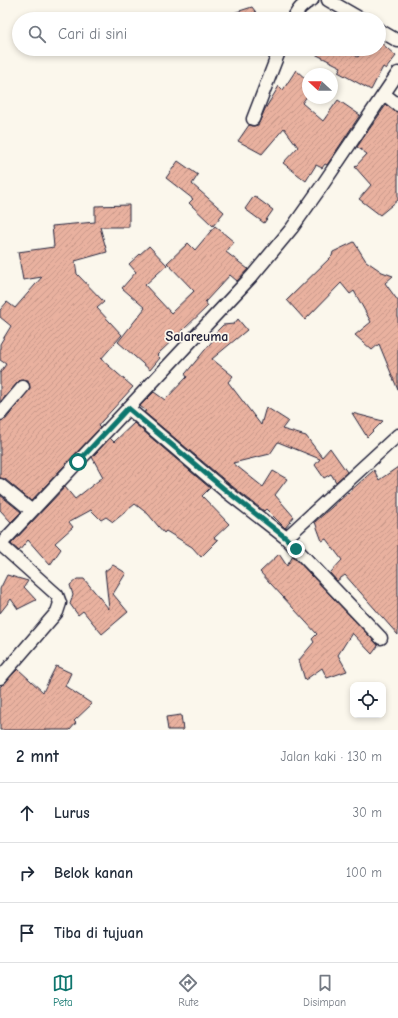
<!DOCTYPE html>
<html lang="id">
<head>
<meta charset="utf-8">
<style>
  body { margin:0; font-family:"Comic Neue",sans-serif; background:#f6f6f7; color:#1f2937 }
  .controls { position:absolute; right:12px; bottom:12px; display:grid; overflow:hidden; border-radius:8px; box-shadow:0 2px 6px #0003 }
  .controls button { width:36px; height:36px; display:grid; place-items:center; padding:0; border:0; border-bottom:1px solid #e0e1e3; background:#fff; color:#1f2937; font:20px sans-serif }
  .compass { position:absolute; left:302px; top:68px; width:36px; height:36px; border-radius:50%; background:#fff; box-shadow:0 2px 6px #0003; rotate:291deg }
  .stop { position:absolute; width:12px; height:12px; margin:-9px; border:3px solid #0f766e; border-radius:50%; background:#fff }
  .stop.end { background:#0f766e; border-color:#fff; box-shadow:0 1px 4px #0008 }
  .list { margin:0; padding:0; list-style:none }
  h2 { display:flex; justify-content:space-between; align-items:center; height:52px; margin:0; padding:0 16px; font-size:17px }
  h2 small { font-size:13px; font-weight:400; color:#747a83 }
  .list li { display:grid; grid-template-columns:26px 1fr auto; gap:12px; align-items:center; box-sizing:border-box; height:60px; padding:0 16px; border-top:1px solid #e0e1e3 }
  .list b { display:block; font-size:15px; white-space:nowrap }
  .list em { font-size:13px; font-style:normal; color:#747a83 }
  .icon { flex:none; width:22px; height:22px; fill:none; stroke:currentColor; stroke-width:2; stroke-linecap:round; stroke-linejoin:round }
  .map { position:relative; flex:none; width:398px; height:730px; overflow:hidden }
  .search { position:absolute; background:#fff; box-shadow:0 2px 6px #0003; left:12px; right:12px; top:12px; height:44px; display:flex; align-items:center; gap:10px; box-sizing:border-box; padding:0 14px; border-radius:22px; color:#747a83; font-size:15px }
  .sheet { height:232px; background:#fff }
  nav { display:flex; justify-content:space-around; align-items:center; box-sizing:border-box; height:56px; border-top:1px solid #e0e1e3; background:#fff; font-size:11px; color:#747a83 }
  nav a { display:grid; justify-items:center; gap:2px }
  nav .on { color:#0f766e }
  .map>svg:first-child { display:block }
  .building { fill:url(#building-hatch); stroke:#22223b }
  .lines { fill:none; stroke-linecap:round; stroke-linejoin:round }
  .minor-casing { stroke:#22223b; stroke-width:15 }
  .minor { stroke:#fbf7ec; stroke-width:12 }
  .route { stroke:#0f766e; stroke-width:5 }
  .labels { text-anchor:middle; stroke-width:3.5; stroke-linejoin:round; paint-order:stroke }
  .quarter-label { font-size:14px; font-weight:bold; fill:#22223b; stroke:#fbf7ec }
</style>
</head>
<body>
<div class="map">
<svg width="398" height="730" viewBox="0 0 398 730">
  <defs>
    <pattern id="building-hatch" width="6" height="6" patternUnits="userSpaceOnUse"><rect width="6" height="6" fill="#e9b19f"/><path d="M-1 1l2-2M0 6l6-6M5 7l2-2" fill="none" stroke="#c8988a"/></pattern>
  </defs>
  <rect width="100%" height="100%" fill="#fbf7ec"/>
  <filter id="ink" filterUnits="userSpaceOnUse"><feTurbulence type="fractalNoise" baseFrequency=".025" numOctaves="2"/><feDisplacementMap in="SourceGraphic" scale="8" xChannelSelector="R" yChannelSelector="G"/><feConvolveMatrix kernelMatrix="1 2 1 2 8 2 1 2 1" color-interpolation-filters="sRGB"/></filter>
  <g filter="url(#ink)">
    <!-- building -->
    <path class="building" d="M 252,7 L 261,19 L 222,19 L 221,17 Z
      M 379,41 L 396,56 L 386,69 L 383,67 L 371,90 L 338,72 L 341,67 L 305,49 L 344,49 L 358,57 L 363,49 L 379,49 Z
      M 296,70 L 308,81 L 308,95 L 302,103 L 323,121 L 338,100 L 360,115 L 327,165 L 325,164 L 322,168 L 316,165 L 306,181 L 283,163 L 298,147 L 284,128 L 262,154 L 238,141 L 249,125 L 254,126 L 258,125 L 265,109 L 279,86 L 283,90 Z
      M 386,105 L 398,112 L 398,200 L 380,215 L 359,199 L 371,185 L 355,167 L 367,154 L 357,147 Z
      M 178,161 L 198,175 L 192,184 L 224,212 L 213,226 L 189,203 L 193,199 L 166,178 Z
      M 254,196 L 273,210 L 264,223 L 245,209 Z
      M 129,205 L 129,227 L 100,227 L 107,252 L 75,261 L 77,274 L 104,302 L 97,308 L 122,335 L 101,359 L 133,387 L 102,421 L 98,426 L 100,428 L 31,501 L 5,479 L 0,478 L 0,421 L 6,419 L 30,388 L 28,381 L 20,380 L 0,402 L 0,373 L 6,364 L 0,360 L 0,344 L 11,326 L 0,317 L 0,310 L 7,302 L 15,308 L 42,277 L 23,280 L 18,252 L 54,247 L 52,226 L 95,222 L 95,206 Z
      M 215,226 L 234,242 L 226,252 L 248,269 L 237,281 L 230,275 L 205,302 L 208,306 L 157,355 L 160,358 L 150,370 L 118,342 L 145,308 L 122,288 L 136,272 L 129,264 L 149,246 L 167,265 L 145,285 L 171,313 L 194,291 L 167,263 L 188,243 L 195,250 Z
      M 354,242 L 366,261 L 382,272 L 393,276 L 385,283 L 398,301 L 398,390 L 379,344 L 372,350 L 355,335 L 371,322 L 354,291 L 350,294 L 341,283 L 305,320 L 287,300 L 332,256 L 333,252 Z
      M 238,319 L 247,330 L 212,359 L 233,376 L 228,382 L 261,425 L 266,407 L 288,421 L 282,429 L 306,436 L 322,457 L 330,448 L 347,472 L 336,482 L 331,474 L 324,478 L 315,465 L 320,459 L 278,442 L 270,454 L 233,463 L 263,487 L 273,471 L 287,479 L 275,495 L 294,517 L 285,528 L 266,509 L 264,511 L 228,483 L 144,412 L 146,411 L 140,406 L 154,392 L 165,400 L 187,377 L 185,374 L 186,373 L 214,339 L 211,337 L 223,325 L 234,324 Z
      M 352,413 L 383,421 L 367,437 Z
      M 134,423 L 210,488 L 202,496 L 229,524 L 214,538 L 218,540 L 201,557 L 192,547 L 166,531 L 164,533 L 148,514 L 135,504 L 113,522 L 106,517 L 101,520 L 91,510 L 69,522 L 73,527 L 55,543 L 61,549 L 50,565 L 28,540 L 19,551 L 11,544 L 65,487 L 75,499 L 103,477 L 92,457 L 110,438 L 114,442 Z
      M 398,467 L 398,635 L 345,575 L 337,581 L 330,573 L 342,560 L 326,539 L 322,541 L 315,522 L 374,470 L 379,480 Z
      M 0,495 L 21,512 L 11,522 L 0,510 Z
      M 279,554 L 287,566 L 293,556 L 377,644 L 378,646 L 372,654 L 352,633 L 338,655 L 347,671 L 327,678 L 322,668 L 305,680 L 299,660 L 314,642 L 312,639 L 317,634 L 260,572 Z
      M 113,565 L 126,573 L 113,594 L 128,612 L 102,634 L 83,611 L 78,615 L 70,604 L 73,595 L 70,585 L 77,579 L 84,579 L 109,609 L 105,571 Z
      M 7,575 L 28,581 L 24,587 L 36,600 L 18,609 L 11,599 L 0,613 L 0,589 Z
      M 56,666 L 71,673 L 65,686 L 92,704 L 74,721 L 76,723 L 70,730 L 0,730 L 0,687 L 18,669 L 43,692 Z
      M 181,715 L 183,730 L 168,730 L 166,717 Z"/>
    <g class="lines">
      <defs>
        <path id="minor" d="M 328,0 L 361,19
          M 293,19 C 298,10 302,4 312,0
          M 379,30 L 398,41
          M 384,94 L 398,105
          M 253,119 L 280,49
          M 128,408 L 223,489 L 286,538 L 381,638
          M 0,414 L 23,387
          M 0,485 L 32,511
          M 286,538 L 398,435
          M 0,545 L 252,276 L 292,228 L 321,187 L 398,73
          M 0,678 L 57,612 L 60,603 L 57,595 L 1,545"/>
      </defs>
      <!-- minor casing -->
      <use href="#minor" class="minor-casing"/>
      <!-- minor -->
      <use href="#minor" class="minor"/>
    </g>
  </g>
  <g class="lines" filter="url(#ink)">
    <!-- route -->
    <path class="route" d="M 78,462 L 128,408 L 223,488 L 286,538 L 296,549"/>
  </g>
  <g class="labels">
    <!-- quarter labels -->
    <g class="quarter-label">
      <text x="197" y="341">Salareuma</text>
    </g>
  </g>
</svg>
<div class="controls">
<button><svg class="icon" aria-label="locate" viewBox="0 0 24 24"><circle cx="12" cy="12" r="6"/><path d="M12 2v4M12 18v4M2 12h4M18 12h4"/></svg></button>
</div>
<svg class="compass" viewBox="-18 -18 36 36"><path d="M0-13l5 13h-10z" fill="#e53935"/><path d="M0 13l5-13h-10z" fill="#747a83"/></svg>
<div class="stop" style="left:78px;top:462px"></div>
<div class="stop end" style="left:296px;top:549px"></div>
<div class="search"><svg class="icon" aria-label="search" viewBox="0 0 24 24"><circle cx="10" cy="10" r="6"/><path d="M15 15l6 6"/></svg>Cari di sini</div>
</div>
<section class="sheet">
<h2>2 mnt<small>Jalan kaki · 130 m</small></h2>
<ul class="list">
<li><svg class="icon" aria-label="ahead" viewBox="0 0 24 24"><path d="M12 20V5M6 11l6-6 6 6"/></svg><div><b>Lurus</b></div><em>30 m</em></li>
<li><svg class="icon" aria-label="right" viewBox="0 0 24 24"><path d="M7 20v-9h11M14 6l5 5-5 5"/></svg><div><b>Belok kanan</b></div><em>100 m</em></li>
<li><svg class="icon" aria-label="arrive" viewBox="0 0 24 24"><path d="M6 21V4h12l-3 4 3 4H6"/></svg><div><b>Tiba di tujuan</b></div></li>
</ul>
</section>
<nav>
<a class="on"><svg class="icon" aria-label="map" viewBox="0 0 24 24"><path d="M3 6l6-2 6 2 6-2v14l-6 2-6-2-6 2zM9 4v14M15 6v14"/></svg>Peta</a>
<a><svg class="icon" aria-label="directions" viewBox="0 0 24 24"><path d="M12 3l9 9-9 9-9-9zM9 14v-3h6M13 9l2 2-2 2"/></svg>Rute</a>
<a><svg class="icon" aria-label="saved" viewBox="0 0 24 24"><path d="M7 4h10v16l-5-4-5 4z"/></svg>Disimpan</a>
</nav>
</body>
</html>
